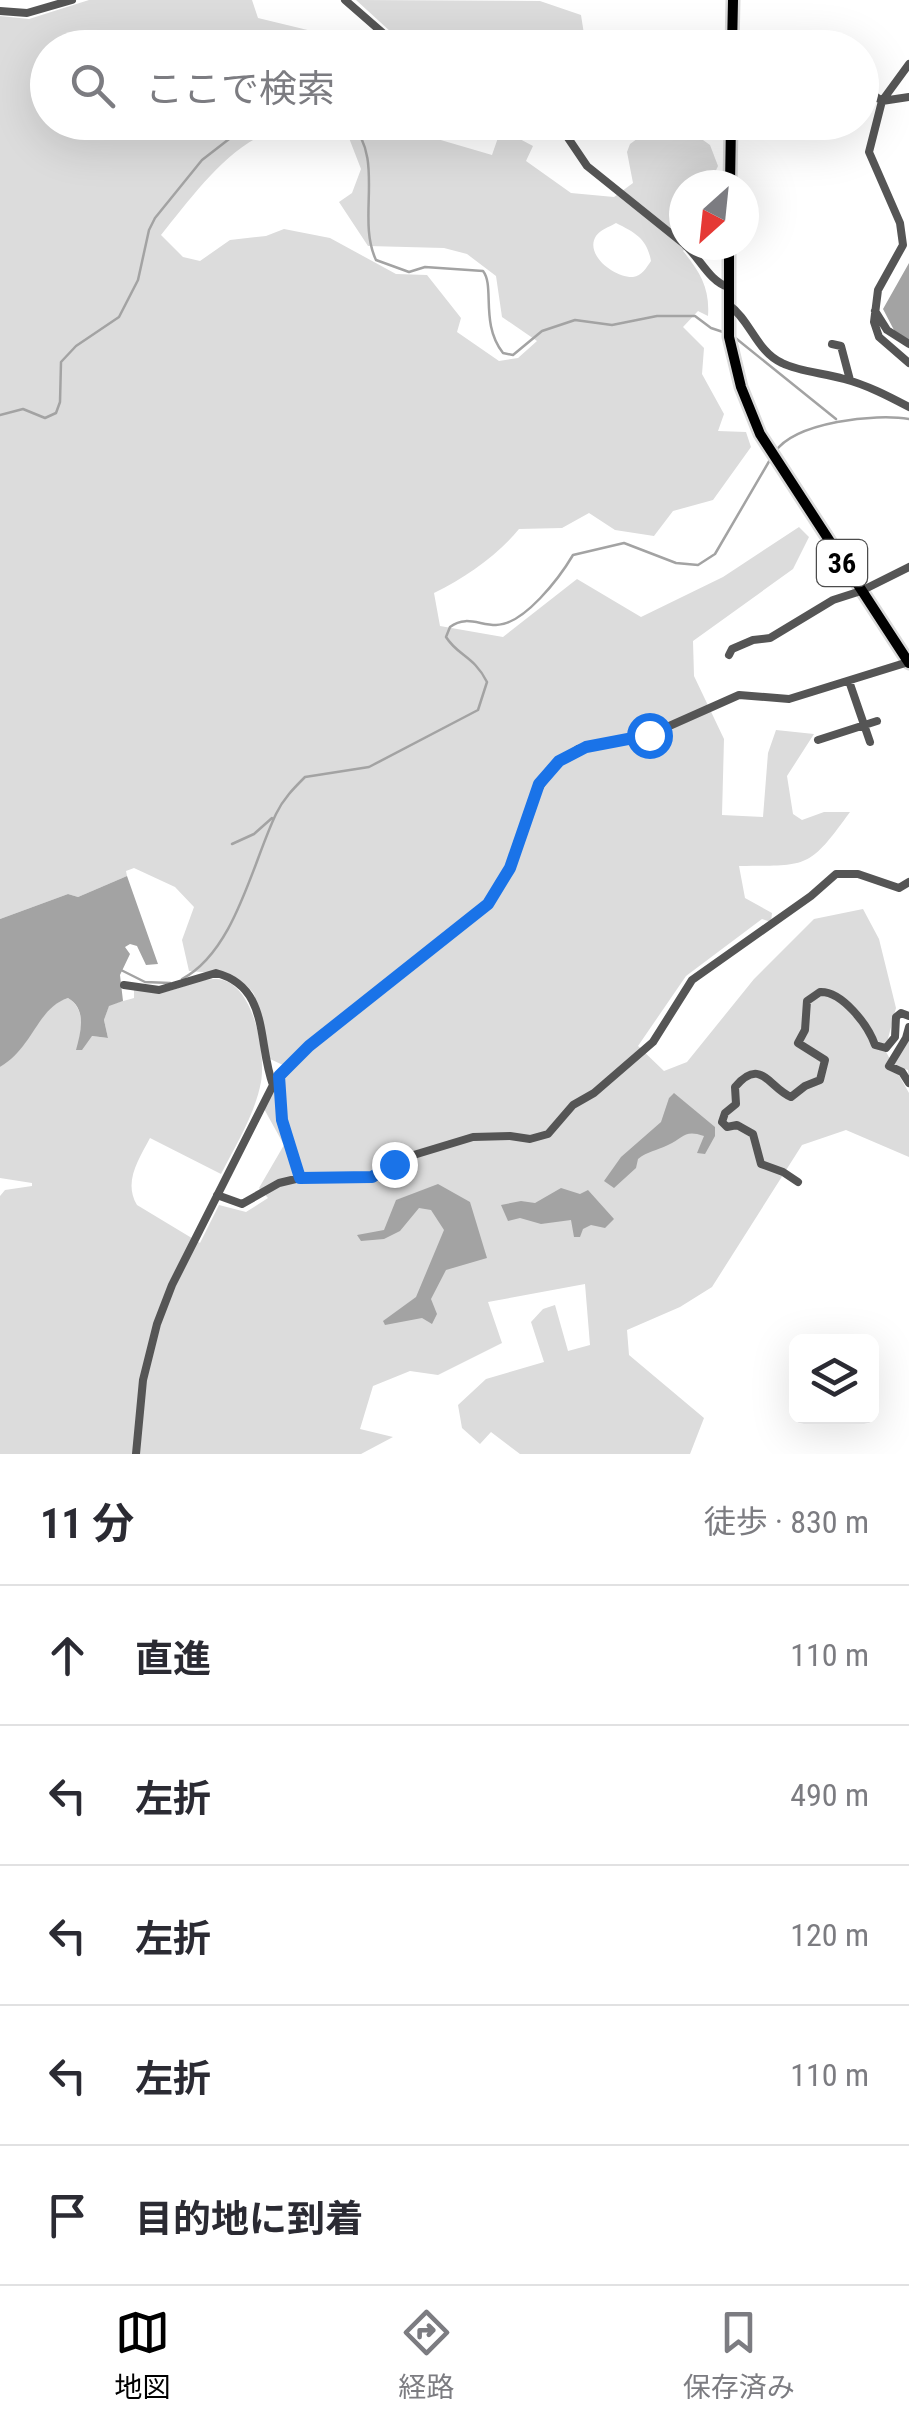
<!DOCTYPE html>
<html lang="ja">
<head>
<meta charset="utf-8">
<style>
  body { margin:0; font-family:"Roboto Condensed","Noto Sans JP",sans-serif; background:#f7f7f7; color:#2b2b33 }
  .controls { position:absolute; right:30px; bottom:30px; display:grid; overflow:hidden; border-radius:15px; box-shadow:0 10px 40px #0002 }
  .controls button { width:90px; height:90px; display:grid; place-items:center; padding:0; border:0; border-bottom:2px solid #e1e1e2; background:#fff; color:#2b2b33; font:50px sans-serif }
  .compass { position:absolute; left:669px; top:170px; width:90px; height:90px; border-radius:50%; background:#fff; box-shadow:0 10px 40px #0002; rotate:207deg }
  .stop { position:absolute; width:30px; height:30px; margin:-22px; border:8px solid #1a73e8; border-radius:50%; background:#fff }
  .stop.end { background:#1a73e8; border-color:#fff; box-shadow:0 2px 10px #0008 }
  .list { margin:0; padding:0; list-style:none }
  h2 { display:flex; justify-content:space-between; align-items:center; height:130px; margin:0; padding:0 40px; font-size:42px }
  h2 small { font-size:32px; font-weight:400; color:#7c7c81 }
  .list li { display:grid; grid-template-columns:65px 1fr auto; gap:30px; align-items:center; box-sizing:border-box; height:140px; padding:0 40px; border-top:2px solid #e1e1e2 }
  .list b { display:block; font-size:38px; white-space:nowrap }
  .list em { font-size:32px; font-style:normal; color:#7c7c81 }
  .icon { flex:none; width:55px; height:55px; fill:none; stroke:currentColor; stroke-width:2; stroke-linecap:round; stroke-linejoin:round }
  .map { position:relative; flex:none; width:909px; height:1454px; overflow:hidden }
  .search { position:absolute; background:#fff; box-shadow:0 10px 40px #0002; left:30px; right:30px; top:30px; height:110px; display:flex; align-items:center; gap:25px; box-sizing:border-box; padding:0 35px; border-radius:55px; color:#7c7c81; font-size:38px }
  .sheet { height:830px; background:#fff }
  nav { display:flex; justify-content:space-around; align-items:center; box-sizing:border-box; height:140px; border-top:2px solid #e1e1e2; background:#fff; font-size:28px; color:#7c7c81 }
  nav a { display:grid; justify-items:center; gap:5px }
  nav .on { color:#000 }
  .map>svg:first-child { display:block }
  .green { fill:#dcdcdc; fill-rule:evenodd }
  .water { fill:#a3a3a3 }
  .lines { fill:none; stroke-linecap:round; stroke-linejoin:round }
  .stream { stroke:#a3a3a3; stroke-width:2.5 }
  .major-casing { stroke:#dbdbdb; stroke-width:15 }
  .minor { stroke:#555; stroke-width:8 }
  .major { stroke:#000; stroke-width:10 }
  .route { stroke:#1a73e8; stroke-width:12 }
  .labels { text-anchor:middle; stroke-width:10; stroke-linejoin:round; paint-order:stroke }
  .shield { fill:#fff; stroke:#4c4c4c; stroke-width:2.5 }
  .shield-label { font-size:28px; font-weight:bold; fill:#000 }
</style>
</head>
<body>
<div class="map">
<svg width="909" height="1454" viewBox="0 0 909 1454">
  <rect width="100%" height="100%" fill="#fff"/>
  <!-- green -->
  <path class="green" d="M 89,0 L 252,0 L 258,18 L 320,33 L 324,47 L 48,48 L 48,122 L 405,123 L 427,136 L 492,155 L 501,129 L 533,146 L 526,161 L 571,193 L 614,197 L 633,183 L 627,152 L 630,144 L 659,123 L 679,123 L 710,145 L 718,166 L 709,185 L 684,185 L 684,245 L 688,245 L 683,251 C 700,272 710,288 708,316 L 698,311 L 683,327 L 704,348 L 702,374 L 724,414 L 718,431 L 746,432 L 751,447 L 713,500 L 673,511 L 654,536 L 615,530 L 589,513 L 562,528 L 519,529 C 497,556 466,577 434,593 L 440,626 L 503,637 L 577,579 L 641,617 L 723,577 L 799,527 L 809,537 L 793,569 L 693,641 L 694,676 L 724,739 L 722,815 L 763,817 L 768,753 L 776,730 L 814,734 L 787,776 L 793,814 L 802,820 L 824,812 L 850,812 C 808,870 808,865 739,866 L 745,898 L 772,913 L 771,922 L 762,919 L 686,976 L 638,1046 L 664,1071 L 687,1062 L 754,979 L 814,919 L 863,909 L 879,939 L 896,1008 L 885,1050 L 891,1061 L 909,1038 L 909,1080 L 908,1070 L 893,1065 L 909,1093 L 909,1157 L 846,1130 L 802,1145 L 712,1287 L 680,1307 L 627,1330 L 629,1355 L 704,1418 L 690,1454 L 520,1454 L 491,1432 L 480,1444 L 462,1428 L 458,1405 L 486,1379 L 544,1362 L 531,1322 L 543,1309 L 555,1305 L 568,1351 L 590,1345 L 585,1284 L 488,1302 L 502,1343 L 438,1375 L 410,1371 L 373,1386 L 360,1429 L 393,1437 L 361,1454 L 0,1454 L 0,1196 L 5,1190 L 32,1186 L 32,1183 L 0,1178 L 0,1067 C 32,1048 37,1007 68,998 C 86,1009 82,1032 77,1050 L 81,1050 L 91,1036 L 108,1038 L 104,1020 L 109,1005 L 134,998 L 134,990 C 144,989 153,994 164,992 C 181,989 199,978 216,979 C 254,980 266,1054 261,1082 C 255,1114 236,1145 221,1174 L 150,1138 C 139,1159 123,1182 137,1205 L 200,1243 L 219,1205 L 246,1212 L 268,1198 L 259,1188 L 284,1145 L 263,1107 L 286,1072 L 285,1066 L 268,1058 L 254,994 C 239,973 213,973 189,971 L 182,940 L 194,907 L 175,887 L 134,868 L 126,871 L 127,876 L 78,897 L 68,894 L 0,919 L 0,16 L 29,19 ZM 297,124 L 329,129 L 349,138 L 361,169 L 352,193 L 339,202 L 368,246 L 444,248 L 467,254 L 496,276 L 502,317 L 537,341 L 518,358 L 499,361 L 457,332 L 461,318 L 427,275 L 396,274 L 330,238 L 284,229 L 266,236 L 230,240 L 200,261 L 183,257 L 161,235 C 198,190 236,133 297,124 ZM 616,223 C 636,233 647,239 651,261 C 646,268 642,276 633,277 C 615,278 584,255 596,236 C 600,230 609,227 616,223 Z
    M 356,0 L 540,1 L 581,15 L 586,47 L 420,47 L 403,43 Z"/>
  <!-- water -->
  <path class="water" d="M 909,263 L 909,341 L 895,332 L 883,309 Z
    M 127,876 L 158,964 L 146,965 L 137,946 L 130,944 L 125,947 L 130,954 L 120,975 L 123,1001 L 109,1006 L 104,1020 L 108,1038 L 92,1036 L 82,1050 L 76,1050 C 81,1032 87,1009 68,998 C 37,1008 33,1048 0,1067 L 0,919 L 68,894 L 78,897 Z
    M 674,1093 L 715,1127 L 715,1136 L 705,1154 L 697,1153 L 704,1136 C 684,1129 684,1138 668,1145 C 656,1151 648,1151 638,1159 L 636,1168 L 614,1188 L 604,1181 L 621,1157 L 661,1122 L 669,1098 Z
    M 438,1184 L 470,1202 L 487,1258 L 446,1270 L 431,1299 L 437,1314 L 432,1324 L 422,1318 L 385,1325 L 383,1321 L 416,1297 L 444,1230 L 431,1210 L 419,1208 L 400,1231 L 384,1239 L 361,1241 L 357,1235 L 384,1230 L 396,1200 Z
    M 561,1188 L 580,1194 L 588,1190 L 614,1219 L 605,1228 L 591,1225 L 583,1229 L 580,1237 L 574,1237 L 571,1220 L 541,1224 L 520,1218 L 508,1221 L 501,1205 L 521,1201 L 535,1203 Z"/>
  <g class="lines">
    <!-- stream -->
    <path class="stream" d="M 350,122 C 386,159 356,218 376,260 L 409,272 L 425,267 L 483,271 C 495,286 480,324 503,353 L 513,355 L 542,331 L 575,320 L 612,325 L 657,316 L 695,316 L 711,328 L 726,333
      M 733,336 L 836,419
      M 0,415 L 23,409 L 45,418 L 56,413 L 60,402 L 61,362 L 76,346 L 119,317 L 138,280 L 149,230 L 155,218 L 202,160 L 251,122
      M 775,452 C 795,422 876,413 909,419
      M 232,844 L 254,834 L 272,818
      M 121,970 L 145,982 L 170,983
      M 182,979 C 235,951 252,864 276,814 C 283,799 294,788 305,777 L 369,767 L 478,710 L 487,682 C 474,656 458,656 446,637 L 450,627 C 466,615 479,625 496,625 C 524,625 560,577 573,555 L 624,543 L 676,563 L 698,565 L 715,554 L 771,458"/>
    <defs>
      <path id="major" d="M 732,48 L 733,0
        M 730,185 L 731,122
        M 729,245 L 729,337 L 741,387 L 760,434 L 909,663"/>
    </defs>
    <!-- major casing -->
    <use href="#major" class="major-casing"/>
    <!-- minor -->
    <path class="minor" d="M 345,0 L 400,48
      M 0,11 L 27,13 L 72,0
      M 909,64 L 882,101 L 869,152 L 900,223 L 903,245 L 878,290 L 874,322 L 879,337 L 909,363
      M 862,87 L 882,101 L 909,97
      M 562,122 L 564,132 L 587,166 L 684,244
      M 685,245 C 700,258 709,281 728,287
      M 729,305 C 750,320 757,352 782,363 C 800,372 824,373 844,379 C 867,385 888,396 909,407
      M 875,311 L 887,330 L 909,344
      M 832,344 L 841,346 L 850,380
      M 729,655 L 732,649 L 753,640 L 770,638 L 833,600 L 861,591 L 909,567
      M 849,681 L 870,742
      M 818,740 L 877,721
      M 124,985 L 159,990 L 216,973 C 270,987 257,1042 273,1085
      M 909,1027 L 906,1038 L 889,1066 L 902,1072 L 909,1083
      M 279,1076 L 282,1120 L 300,1178
      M 798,1182 L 783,1172 L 761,1164 L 753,1134 L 737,1125 L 727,1127 L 722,1122 L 725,1113 L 736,1104 L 735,1087 C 761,1056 769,1088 791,1097 L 805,1086 L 820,1080 L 825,1060 L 798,1043 L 805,1030 L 807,1001 L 820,992 C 842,991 868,1025 875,1045 L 886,1048 L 895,1037 L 896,1017 L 901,1013 L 909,1016
      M 217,1195 L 242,1204 L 279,1183 L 300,1178 L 372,1177 L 407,1157 L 473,1137 L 510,1136 L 530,1139 L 548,1134 L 573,1105 L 594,1093 L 653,1042 L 692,980 L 811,896 L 836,874 L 858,874 L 899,888 L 909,882
      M 136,1454 L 143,1380 L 157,1324 L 172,1285 L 273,1085 L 309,1046 L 488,904 L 510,868 L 532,800 L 551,768 L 578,749 L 649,735 L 739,695 L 789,699 L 908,662"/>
    <!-- major -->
    <use href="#major" class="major"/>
  </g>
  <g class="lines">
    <!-- route -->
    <path class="route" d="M 394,1164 L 372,1177 L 300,1178 L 282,1120 L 279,1076 L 309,1046 L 488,904 L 510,868 L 539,784 L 559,761 L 586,747 L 649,735"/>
  </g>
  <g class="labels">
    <!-- shield labels -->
    <rect class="shield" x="817" y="540" width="50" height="46" rx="8"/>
    <g class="shield-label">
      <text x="842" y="573">36</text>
    </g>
  </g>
</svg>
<div class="controls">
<button><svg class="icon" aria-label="layers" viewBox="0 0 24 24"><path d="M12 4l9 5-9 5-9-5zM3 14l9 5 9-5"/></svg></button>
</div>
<svg class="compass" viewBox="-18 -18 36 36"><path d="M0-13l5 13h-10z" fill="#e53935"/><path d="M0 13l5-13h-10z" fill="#7c7c81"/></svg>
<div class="stop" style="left:649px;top:735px"></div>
<div class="stop end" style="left:394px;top:1164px"></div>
<div class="search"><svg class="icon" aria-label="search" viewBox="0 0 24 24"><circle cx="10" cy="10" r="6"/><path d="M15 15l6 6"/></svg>ここで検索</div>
</div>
<section class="sheet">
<h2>11 分<small>徒歩 · 830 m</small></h2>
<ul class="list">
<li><svg class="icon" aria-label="ahead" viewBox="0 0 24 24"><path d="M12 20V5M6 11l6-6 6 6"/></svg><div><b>直進</b></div><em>110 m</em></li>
<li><svg class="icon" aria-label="left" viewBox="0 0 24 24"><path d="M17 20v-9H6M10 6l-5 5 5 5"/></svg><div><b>左折</b></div><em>490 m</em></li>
<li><svg class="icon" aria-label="left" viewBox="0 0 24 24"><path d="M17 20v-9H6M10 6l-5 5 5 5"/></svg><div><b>左折</b></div><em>120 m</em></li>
<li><svg class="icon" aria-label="left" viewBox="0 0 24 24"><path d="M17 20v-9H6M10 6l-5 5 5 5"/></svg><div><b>左折</b></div><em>110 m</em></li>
<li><svg class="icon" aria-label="arrive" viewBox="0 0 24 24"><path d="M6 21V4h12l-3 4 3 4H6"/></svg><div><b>目的地に到着</b></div></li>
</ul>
</section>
<nav>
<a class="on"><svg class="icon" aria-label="map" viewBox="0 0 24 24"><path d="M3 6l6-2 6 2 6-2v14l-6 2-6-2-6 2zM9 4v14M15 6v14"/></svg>地図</a>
<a><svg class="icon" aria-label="directions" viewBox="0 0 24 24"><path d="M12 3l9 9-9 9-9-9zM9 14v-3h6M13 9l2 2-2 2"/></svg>経路</a>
<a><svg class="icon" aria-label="saved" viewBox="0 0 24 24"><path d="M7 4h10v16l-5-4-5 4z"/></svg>保存済み</a>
</nav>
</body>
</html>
